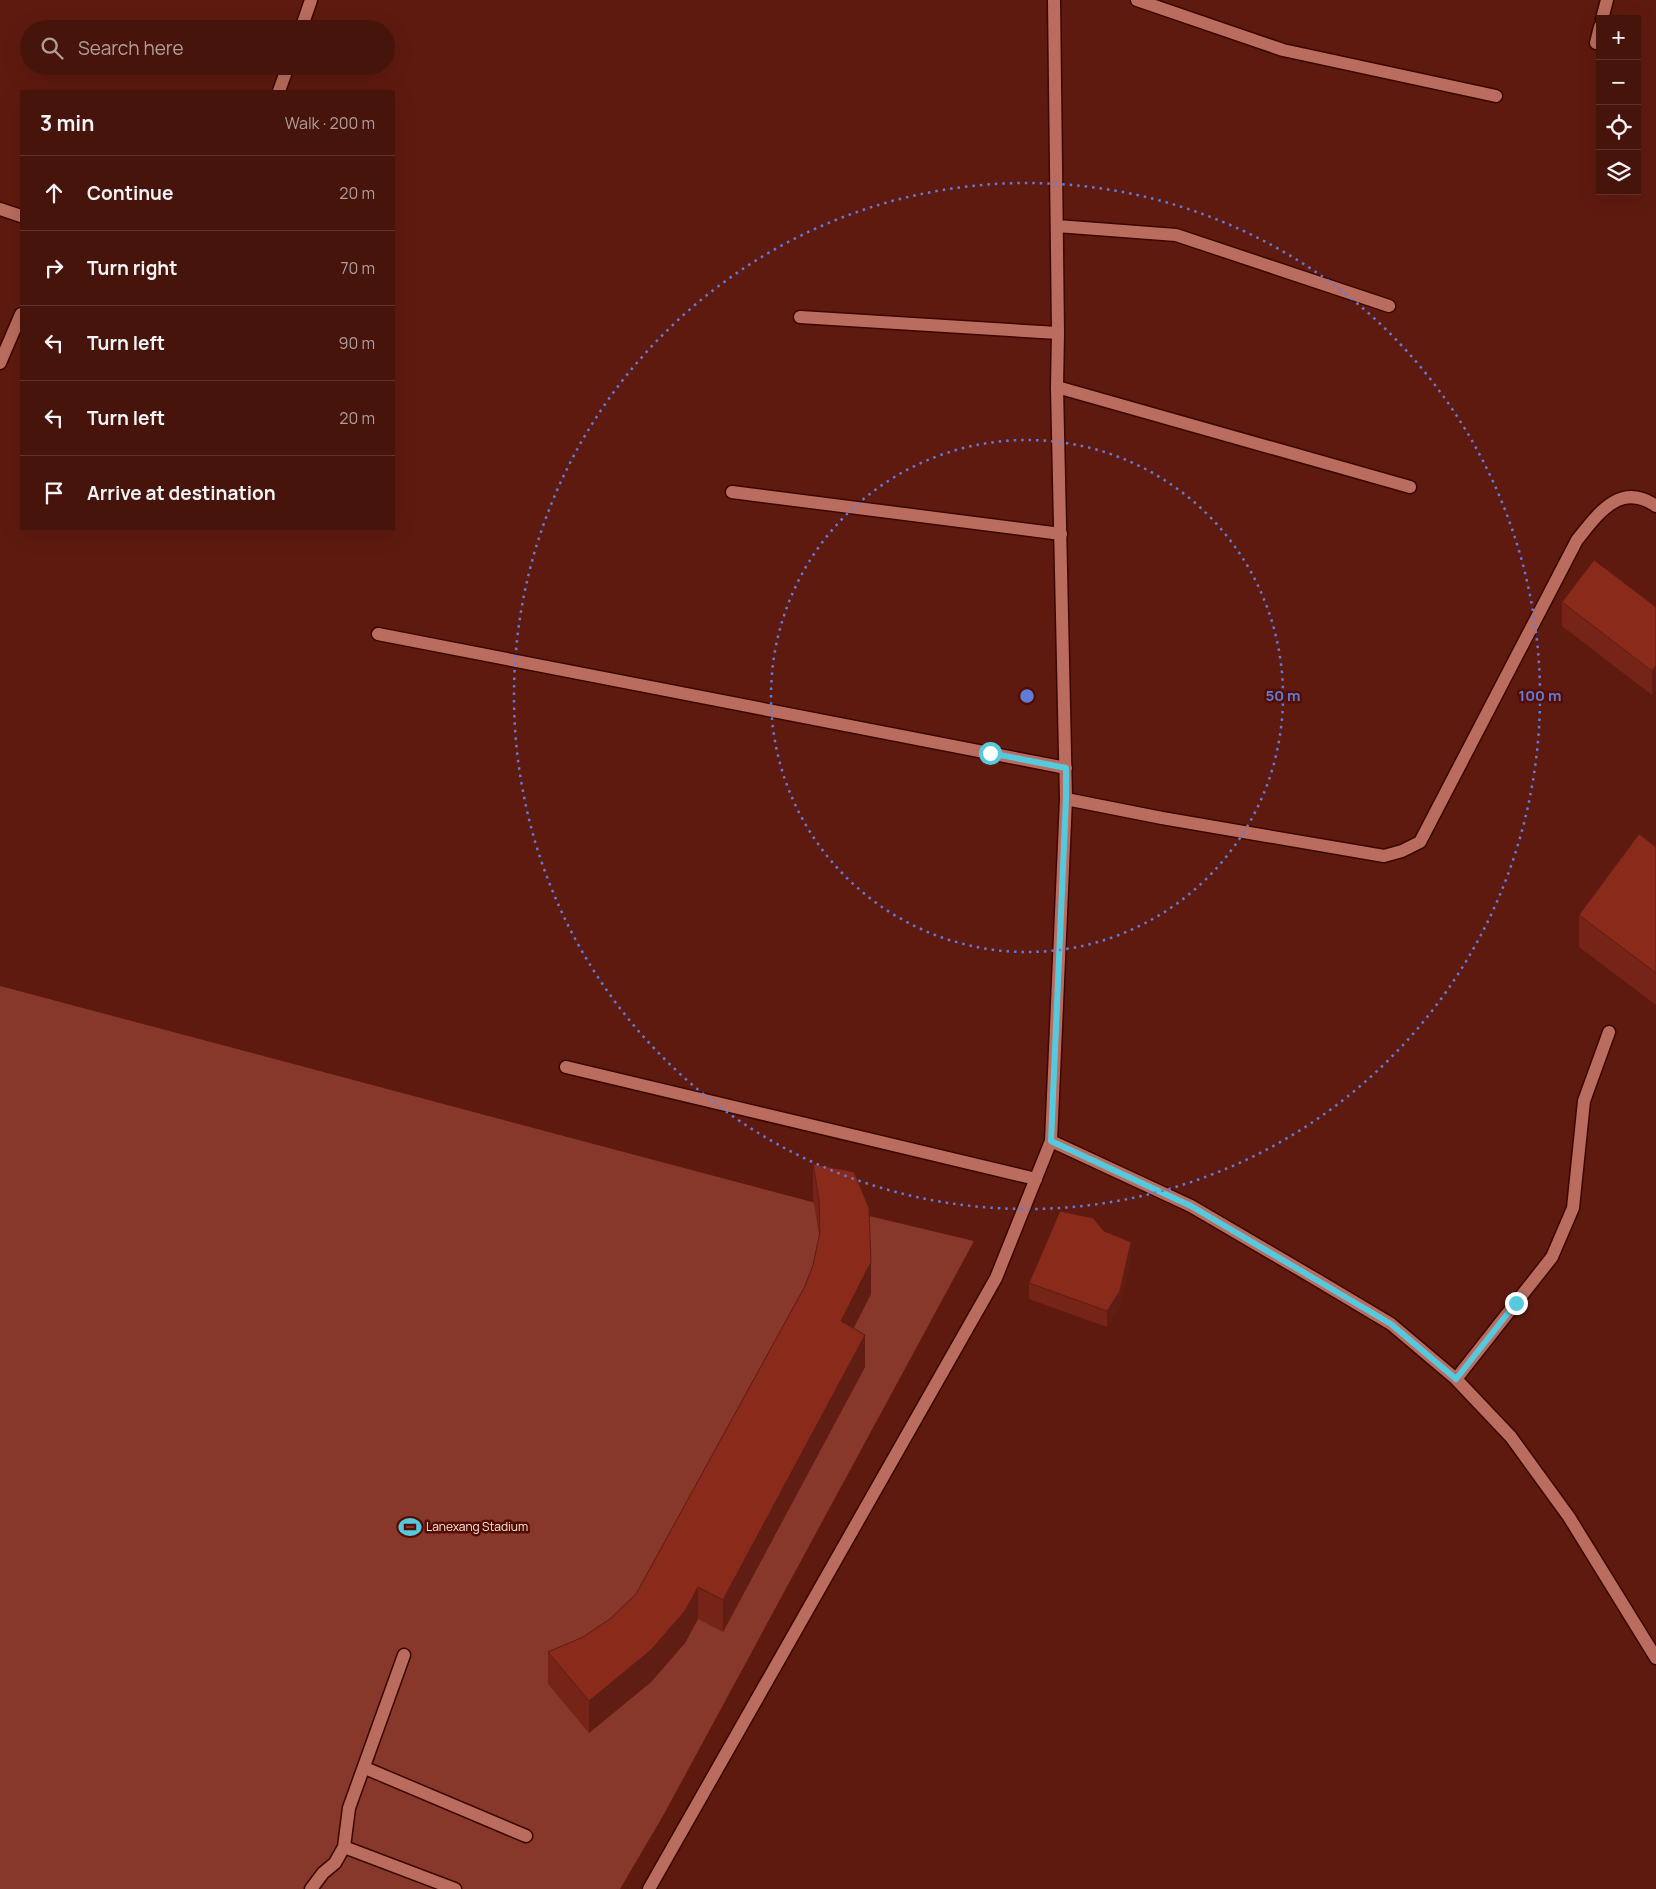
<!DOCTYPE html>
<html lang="en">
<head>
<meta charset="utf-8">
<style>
  body { margin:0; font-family:Manrope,sans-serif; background:#4e1d14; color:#f1f3f6 }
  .controls { position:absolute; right:15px; top:15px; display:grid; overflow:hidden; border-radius:0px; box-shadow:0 5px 20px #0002 }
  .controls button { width:45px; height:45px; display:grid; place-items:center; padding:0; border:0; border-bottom:1px solid #5f332c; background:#47140b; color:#f1f3f6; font:25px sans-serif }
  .stop { position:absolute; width:15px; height:15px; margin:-11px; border:4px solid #55cadf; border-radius:50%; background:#fff }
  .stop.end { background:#55cadf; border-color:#fff; box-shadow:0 1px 5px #0008 }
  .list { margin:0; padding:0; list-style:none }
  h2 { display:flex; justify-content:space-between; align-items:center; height:65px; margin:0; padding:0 20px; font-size:21px }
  h2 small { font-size:16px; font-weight:400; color:#b09e9d }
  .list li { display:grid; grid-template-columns:32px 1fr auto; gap:15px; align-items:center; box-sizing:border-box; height:75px; padding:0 20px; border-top:1px solid #5f332c }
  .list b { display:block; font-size:19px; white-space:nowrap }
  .list em { font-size:16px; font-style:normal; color:#b09e9d }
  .icon { flex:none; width:28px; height:28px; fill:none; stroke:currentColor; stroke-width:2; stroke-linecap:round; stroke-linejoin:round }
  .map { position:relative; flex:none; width:1656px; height:1889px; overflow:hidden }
  .search { position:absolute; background:#47140b; box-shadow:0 5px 20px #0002; left:20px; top:20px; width:375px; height:55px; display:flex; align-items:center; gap:12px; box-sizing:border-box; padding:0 18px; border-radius:28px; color:#b09e9d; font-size:19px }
  .panel { position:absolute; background:#47140b; box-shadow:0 5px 20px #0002; left:20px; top:90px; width:375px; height:440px; border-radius:0px }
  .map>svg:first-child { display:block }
  .green { fill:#87382a }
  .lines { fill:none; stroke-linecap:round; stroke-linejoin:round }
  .service-casing { stroke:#3b0702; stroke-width:15 }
  .minor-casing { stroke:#3b0702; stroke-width:15 }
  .service { stroke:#ba6d5e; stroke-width:12 }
  .minor { stroke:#ba6d5e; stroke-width:12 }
  .wall { fill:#762417 }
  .shaded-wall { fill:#601d13 }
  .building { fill:#892a1b; stroke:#601d13 }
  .route { stroke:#55cadf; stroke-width:6 }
  .ring { fill:none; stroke:#617bda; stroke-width:2.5; stroke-dasharray:2.5 5 }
  .labels { text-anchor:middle; stroke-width:5; stroke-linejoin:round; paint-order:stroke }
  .poi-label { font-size:12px; fill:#ffe4df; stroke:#530e04; text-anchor:start }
  .centre { fill:#617bda; stroke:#530e04; stroke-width:2.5 }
  .ring-label { font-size:15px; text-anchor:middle; font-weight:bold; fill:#617bda; stroke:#530e04; stroke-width:5; stroke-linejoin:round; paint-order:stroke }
</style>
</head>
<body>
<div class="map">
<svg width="1656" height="1889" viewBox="0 0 1656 1889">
  <rect width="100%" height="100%" fill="#5f1a0f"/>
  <!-- green -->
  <path class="green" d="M 0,986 L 827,1206 L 974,1241 L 664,1814 L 620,1889 L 0,1889 Z"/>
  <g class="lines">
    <defs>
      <path id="service" d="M 732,492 L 1061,534
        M 566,1067 L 1036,1179
        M 365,1768 L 526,1836
        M 344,1847 L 455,1889
        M 311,1889 L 323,1873 L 335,1863 L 344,1847 L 349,1808 L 404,1655"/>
      <path id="minor" d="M 1137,0 L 1283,50 L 1496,96
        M 1602,19 L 1607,0
        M 301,29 L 311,0
        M 1596,43 L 1600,27
        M 279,91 L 288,66
        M 0,209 L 21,216
        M 1057,226 L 1176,235 L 1389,306
        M 800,317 L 1058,333
        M 0,363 L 21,314
        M 1057,387 L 1410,487
        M 378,634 L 1066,768
        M 1066,799 L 1162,818 L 1384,856 L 1402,851 L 1420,842 L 1577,540 C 1598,514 1620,481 1656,506
        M 1051,1141 L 1191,1206 L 1319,1281 L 1391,1324 L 1456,1379 L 1511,1437 L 1569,1517 L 1656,1658
        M 1456,1379 L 1552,1257 L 1573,1208 L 1584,1101 L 1609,1032
        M 649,1889 L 996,1278 L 1051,1141 L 1066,799 L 1057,387 L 1058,333 L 1054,0"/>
    </defs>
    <!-- service casing -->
    <use href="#service" class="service-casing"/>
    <!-- minor casing -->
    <use href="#minor" class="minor-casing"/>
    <!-- service -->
    <use href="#service" class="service"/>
    <!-- minor -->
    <use href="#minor" class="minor"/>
  </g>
  <!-- wall -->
  <path class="wall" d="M 1562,602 L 1656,607 L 1652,695 L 1562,626 Z
    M 1656,847 L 1656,1005 L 1579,947 L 1579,915 Z
    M 813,1164 L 871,1294 L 853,1328 L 865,1367 L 723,1632 L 698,1619 L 685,1643 L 651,1682 L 589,1733 L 548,1684 L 548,1652 L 583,1637 L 610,1619 L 636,1594 L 805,1286 L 813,1265 L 819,1236 L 813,1196 Z
    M 1104,1231 L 1131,1258 L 1120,1307 L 1107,1327 L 1029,1299 L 1029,1283 Z"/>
  <!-- shaded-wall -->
  <path class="shaded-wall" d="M 1656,666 L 1656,690 L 1652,695 L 1652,671 Z
    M 1131,1242 L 1131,1258 L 1120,1307 L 1107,1327 L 1107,1311 Z
    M 871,1262 L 871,1294 L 841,1353 L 841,1321 Z
    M 865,1335 L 865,1367 L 723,1632 L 723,1600 Z
    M 698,1587 L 698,1619 L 685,1643 L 651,1682 L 589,1733 L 589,1701 Z"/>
  <!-- building -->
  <path class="building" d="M 1594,560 L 1656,607 L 1656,666 L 1652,671 L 1562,602 Z
    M 1639,834 L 1656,847 L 1656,973 L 1579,915 Z
    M 813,1164 L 854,1172 L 869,1208 L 871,1262 L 841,1321 L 865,1335 L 723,1600 L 698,1587 L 685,1611 L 651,1650 L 589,1701 L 548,1652 L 583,1637 L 610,1619 L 636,1594 L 805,1286 L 813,1265 L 820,1232 L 819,1200 Z
    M 1060,1211 L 1093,1218 L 1104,1231 L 1131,1242 L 1120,1291 L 1107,1311 L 1029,1283 Z"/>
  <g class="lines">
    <!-- route -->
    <path class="route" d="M 990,753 L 1066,768 L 1066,799 L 1051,1141 L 1191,1206 L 1320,1282 L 1391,1324 L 1456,1379 L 1516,1303"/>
  </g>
  <!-- distance rings -->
  <g class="ring">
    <circle cx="1027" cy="696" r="256"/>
    <circle cx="1027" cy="696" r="513"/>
  </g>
  <!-- icons -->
  <defs>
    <symbol id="stadium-bare" viewBox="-9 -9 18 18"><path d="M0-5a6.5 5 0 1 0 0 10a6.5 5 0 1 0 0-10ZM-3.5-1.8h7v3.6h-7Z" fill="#55cadf" stroke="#530e04" stroke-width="2.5" paint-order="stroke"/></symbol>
  </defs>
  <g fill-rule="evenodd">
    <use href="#stadium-bare" x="394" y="1511" width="32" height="32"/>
  </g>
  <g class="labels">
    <!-- poi labels -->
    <g class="poi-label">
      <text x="426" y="1531">Lanexang Stadium</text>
    </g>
  </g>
  <circle cx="1027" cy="696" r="8" class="centre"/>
  <g class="ring-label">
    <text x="1283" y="701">50 m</text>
    <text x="1540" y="701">100 m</text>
  </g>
</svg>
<div class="controls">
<button>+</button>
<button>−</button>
<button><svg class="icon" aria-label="locate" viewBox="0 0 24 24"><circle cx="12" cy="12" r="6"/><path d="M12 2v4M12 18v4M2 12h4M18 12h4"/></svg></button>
<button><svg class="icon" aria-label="layers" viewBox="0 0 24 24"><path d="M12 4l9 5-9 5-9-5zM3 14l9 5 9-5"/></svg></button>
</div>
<div class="stop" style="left:990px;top:753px"></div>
<div class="stop end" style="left:1516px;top:1303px"></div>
<div class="search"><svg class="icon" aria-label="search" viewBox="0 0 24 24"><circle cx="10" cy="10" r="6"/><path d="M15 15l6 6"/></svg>Search here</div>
<section class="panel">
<h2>3 min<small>Walk · 200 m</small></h2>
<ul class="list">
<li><svg class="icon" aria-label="ahead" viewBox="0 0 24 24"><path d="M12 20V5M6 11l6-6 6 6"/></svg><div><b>Continue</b></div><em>20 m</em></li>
<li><svg class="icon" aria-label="right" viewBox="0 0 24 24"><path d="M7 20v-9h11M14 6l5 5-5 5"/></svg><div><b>Turn right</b></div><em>70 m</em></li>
<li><svg class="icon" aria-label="left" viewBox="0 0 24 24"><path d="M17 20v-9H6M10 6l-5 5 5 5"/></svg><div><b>Turn left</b></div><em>90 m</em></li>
<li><svg class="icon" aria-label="left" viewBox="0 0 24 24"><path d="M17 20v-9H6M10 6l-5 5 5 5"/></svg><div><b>Turn left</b></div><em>20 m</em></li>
<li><svg class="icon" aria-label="arrive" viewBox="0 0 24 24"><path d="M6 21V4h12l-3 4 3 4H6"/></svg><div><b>Arrive at destination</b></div></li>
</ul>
</section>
</div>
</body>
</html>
